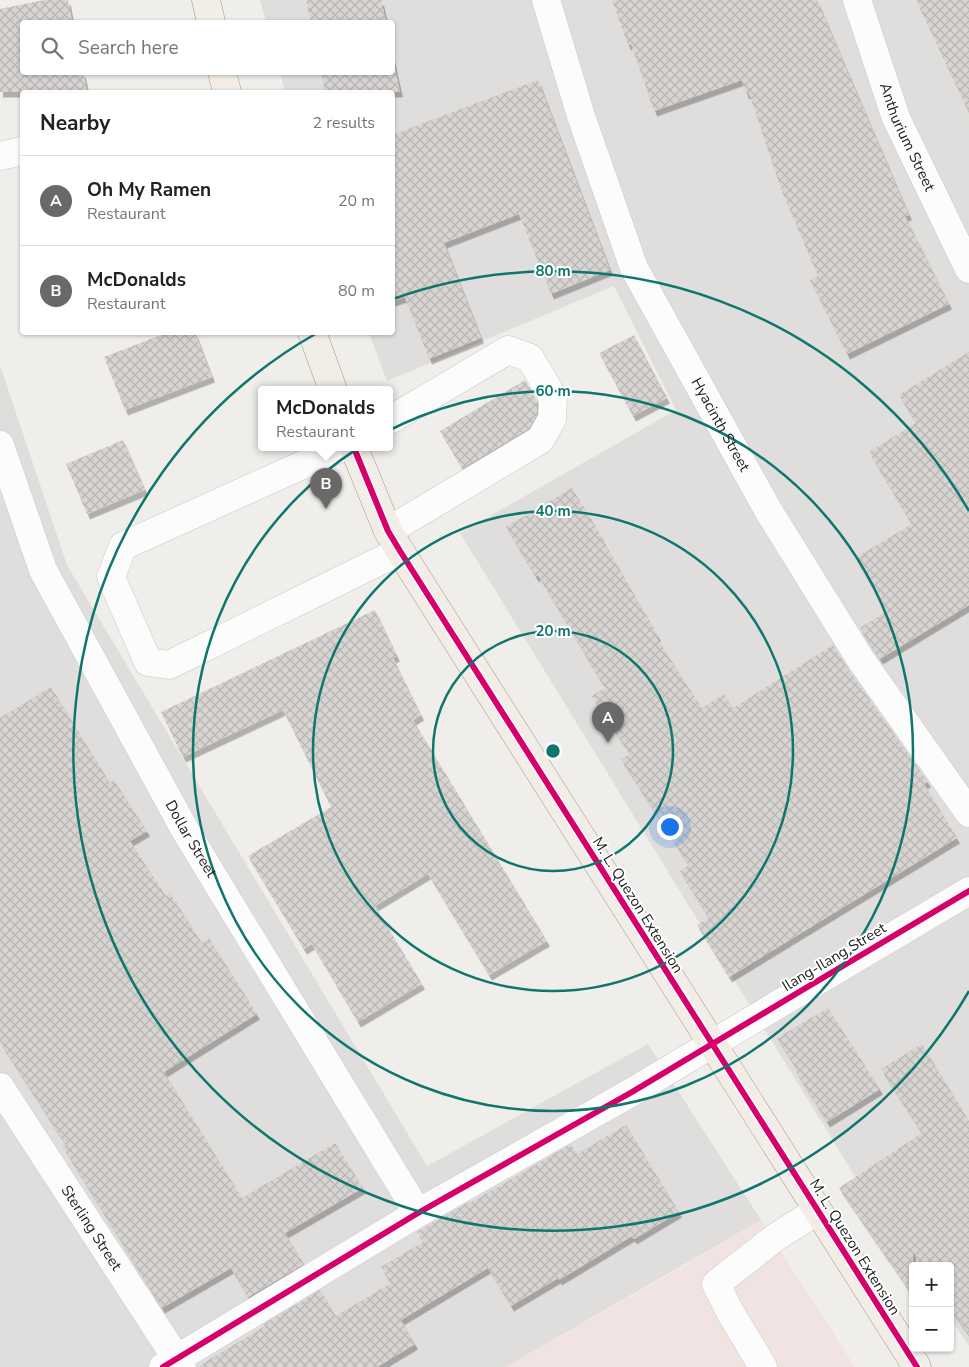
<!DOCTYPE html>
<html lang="en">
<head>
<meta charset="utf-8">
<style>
  body { margin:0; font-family:"Nunito Sans",sans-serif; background:#f2f2f2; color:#222 }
  .controls { position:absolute; right:15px; bottom:15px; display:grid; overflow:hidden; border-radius:5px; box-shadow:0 1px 4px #0004 }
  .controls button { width:45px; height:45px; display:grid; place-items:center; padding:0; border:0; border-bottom:1px solid #e0e0e0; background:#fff; color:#222; font:25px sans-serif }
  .you { position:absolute; left:669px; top:826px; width:18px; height:18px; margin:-12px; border:4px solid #fff; border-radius:50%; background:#1a73e8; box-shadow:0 0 0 8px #1a73e833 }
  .badge { display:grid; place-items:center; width:32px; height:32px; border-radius:50%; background:#6a6968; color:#fff; font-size:16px; font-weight:700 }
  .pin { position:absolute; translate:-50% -41px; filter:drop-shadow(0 1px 2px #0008) }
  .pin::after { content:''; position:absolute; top:26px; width:18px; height:15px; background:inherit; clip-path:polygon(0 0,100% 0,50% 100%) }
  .popup { position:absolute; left:258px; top:386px; width:135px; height:65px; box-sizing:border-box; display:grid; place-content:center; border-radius:5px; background:#fff; filter:drop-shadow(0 1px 4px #0005); font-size:16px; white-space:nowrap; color:#767676 }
  .popup b { font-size:19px; color:#222 }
  .popup::after { content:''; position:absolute; left:50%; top:100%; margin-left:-10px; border:10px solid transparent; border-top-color:#fff }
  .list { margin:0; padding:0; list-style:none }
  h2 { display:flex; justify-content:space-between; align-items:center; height:65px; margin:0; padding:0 20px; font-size:21px }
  h2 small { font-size:16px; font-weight:400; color:#767676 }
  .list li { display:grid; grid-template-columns:32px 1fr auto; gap:15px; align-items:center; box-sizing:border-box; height:90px; padding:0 20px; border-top:1px solid #e0e0e0 }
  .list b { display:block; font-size:19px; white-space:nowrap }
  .list p { margin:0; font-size:16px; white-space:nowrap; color:#767676 }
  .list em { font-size:16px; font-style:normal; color:#767676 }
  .icon { flex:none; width:28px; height:28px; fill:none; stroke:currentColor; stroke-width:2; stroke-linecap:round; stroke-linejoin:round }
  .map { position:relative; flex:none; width:969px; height:1367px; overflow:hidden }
  .search { position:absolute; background:#fff; box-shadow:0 1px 4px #0004; left:20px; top:20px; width:375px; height:55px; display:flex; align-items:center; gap:12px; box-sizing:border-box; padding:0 18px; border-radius:5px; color:#767676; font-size:19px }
  .panel { position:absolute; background:#fff; box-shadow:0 1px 4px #0004; left:20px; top:90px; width:375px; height:245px; border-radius:5px }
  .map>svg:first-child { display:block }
  .residential { fill:#dfdedc }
  .commercial { fill:#f1e3e1 }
  .building { fill:url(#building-cross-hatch); filter:url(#shadow) }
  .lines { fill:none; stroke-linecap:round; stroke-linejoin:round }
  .minor-casing { stroke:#c9c8c7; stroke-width:29 }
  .major-casing { stroke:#a79c86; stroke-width:29 }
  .minor { stroke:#fdfcfc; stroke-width:28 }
  .major { stroke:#f3ede7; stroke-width:28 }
  .cycleway-casing { stroke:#fff; stroke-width:9 }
  .cycleway { stroke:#d6006c; stroke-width:6 }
  .ring { fill:none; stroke:#0f766e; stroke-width:2.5 }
  .labels { text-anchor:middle; stroke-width:4; stroke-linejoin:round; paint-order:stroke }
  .street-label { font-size:15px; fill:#222; stroke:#fff }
  .centre { fill:#0f766e; stroke:#fff; stroke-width:2.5 }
  .ring-label { font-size:15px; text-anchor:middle; font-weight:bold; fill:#0f766e; stroke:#fff; stroke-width:4; stroke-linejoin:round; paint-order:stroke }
</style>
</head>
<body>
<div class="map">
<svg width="969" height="1367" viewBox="0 0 969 1367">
  <defs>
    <pattern id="building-cross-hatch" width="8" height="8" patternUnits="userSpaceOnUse" patternTransform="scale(1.25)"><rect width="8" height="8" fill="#d7d4d2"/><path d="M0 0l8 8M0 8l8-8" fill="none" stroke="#b8b6b4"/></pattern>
    <filter id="shadow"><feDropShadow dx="3" dy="5.5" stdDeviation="0" flood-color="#0004"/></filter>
  </defs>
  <rect width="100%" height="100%" fill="#f0eeeb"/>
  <!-- residential -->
  <path class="residential" d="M 260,0 L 969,0 L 969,1346 L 950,1318 L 950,1266 L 915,1266 L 859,1183 L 460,533 L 676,410 L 614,286 L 387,381 L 369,333 L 392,332 L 392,92 L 285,92 L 280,73 L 392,72 L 392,22 L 266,22 Z
    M 0,365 L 67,565 L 427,1166 L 648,1044 L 761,1220 L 506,1367 L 0,1367 Z"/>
  <!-- commercial -->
  <path class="commercial" d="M 761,1220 L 855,1367 L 506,1367 L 665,1277 Z"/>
  <!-- building -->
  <path class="building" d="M 44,0 L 68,0 L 72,22 L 22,22 L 22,72 L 83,72 L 87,92 L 0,92 L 0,9 Z
    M 306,0 L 381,0 L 386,22 L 311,22 Z
    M 612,0 L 817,0 L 909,215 L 905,216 L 949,304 L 847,354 L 810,280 L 818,276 L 781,189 L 749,93 L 746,94 L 742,80 L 654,111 L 631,44 L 628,45 Z
    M 916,0 L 969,0 L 969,113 Z
    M 392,56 L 400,92 L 325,92 L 321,72 L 392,72 Z
    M 538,80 L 610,270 L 551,294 L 519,214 L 444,243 L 481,338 L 429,359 L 405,297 L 392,301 L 392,135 Z
    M 169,332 L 195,332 L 212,377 L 125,410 L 104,357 Z
    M 634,335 L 667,398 L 633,416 L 599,353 Z
    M 969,352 L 969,605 L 880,659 L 860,628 L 887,611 L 855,558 L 912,524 L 869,452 L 916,423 L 899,395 Z
    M 525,380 L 537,401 L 537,415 L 528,429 L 462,468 L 440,431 Z
    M 123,440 L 145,490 L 87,514 L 66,464 Z
    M 572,488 L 602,537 L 601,537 L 658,636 L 656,637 L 702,708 L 724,694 L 733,708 L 833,645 L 848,669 L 928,782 L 924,784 L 957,838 L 729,977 L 697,925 L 709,918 L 680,871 L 689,865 L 621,759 L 630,754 L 592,696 L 605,688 L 538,575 L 536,577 L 506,527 Z
    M 375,610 L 397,656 L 393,658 L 421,715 L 413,720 L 547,941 L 489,975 L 428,874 L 375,906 L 422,984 L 358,1022 L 312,944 L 304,949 L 248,856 L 331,807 L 283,710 L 183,757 L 161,712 Z
    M 51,687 L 110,783 L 114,780 L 147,831 L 130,841 L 166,896 L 170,893 L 202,943 L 209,938 L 257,1014 L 164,1072 L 242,1198 L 335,1143 L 363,1188 L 285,1233 L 304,1264 L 248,1297 L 231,1268 L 162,1308 L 63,1147 L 66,1145 L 0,1042 L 0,718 Z
    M 828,1008 L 880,1089 L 827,1122 L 795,1070 L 797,1069 L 777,1038 Z
    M 922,1044 L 969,1121 L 969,1335 L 950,1308 L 950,1266 L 922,1266 L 913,1252 L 913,1296 L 839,1188 L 922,1133 L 881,1069 Z
    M 626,1125 L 679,1212 L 634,1239 L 632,1236 L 559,1280 L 558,1278 L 511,1306 L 488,1268 L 401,1320 L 415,1344 L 377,1367 L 197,1367 L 265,1326 L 264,1324 L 320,1290 L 336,1316 L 391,1283 L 381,1267 L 423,1242 L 417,1232 L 469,1202 L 470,1203 L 571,1144 L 577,1154 Z"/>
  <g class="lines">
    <defs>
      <g id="minor">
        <path id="s1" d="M 546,0 L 581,116 L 634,268 L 768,510 L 861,660 L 969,813"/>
        <path id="s2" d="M 857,0 L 896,118 L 969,269"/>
        <path d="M 0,156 L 22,151"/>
        <path id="s3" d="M 0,445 L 43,570 L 185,830 L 418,1213"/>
        <path d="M 340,448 L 123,546 L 111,577 L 148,662 L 169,665 L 400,551"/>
        <path d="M 388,531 L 540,440 L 552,419 L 553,397 L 530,358 L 508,350 L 390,420"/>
        <path id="s4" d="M 0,1087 L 182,1367"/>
        <path d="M 163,1367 L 418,1213 L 632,1092 L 799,992 L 969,891"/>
        <path d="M 763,1367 L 730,1312 L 716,1284 L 776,1237 L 817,1211"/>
      </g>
      <path id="major" d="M 206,0 L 211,22
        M 222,72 L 227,92
        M 312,332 L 333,390
        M 354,448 L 388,531 L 400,551 L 917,1367"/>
    </defs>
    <!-- minor casing -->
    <use href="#minor" class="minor-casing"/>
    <!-- major casing -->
    <use href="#major" class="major-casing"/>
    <!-- minor -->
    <use href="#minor" class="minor"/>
    <!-- major -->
    <use href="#major" class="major"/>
    <defs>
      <path id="cycleway" d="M 354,448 L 388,531 L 400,551 L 917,1367
        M 163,1367 L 418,1213 L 632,1092 L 799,992 L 969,891"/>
    </defs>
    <!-- cycleway casing -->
    <use href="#cycleway" class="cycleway-casing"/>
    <!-- cycleway -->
    <use href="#cycleway" class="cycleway"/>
  </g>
  <!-- distance rings -->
  <g class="ring">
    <circle cx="553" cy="751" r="120"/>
    <circle cx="553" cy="751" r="240"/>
    <circle cx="553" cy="751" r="360"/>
    <path d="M969 991A480 480 0 1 1 317 333M393 299A480 480 0 0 1 969 511"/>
  </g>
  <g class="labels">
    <!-- street labels -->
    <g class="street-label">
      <text dy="5" stroke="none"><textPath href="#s2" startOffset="146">Anthurium Street</textPath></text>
      <text dy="5" stroke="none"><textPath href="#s1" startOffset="461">Hyacinth Street</textPath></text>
      <text dy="5" stroke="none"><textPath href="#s3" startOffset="439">Dollar Street</textPath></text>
      <text transform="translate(638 905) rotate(58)" y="5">M. L. Quezon Extension</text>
      <text transform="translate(834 957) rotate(-31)" y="5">Ilang-Ilang Street</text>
      <text dy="5" stroke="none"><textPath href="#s4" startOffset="168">Sterling Street</textPath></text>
      <text transform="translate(855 1247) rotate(58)" y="5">M. L. Quezon Extension</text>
    </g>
  </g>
  <circle cx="553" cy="751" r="8" class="centre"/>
  <g class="ring-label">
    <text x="553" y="276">80 m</text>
    <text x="553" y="396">60 m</text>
    <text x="553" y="516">40 m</text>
    <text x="553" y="636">20 m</text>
  </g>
</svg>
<div class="controls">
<button>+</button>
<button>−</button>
</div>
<div class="you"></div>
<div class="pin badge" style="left:608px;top:743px">A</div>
<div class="pin badge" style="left:326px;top:509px">B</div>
<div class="popup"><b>McDonalds</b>Restaurant</div>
<div class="search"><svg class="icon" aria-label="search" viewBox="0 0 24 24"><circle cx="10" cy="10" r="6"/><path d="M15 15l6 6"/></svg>Search here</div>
<section class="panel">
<h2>Nearby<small>2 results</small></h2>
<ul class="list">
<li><span class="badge">A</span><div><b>Oh My Ramen</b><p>Restaurant</p></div><em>20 m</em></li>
<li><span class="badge">B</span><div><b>McDonalds</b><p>Restaurant</p></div><em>80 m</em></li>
</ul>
</section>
</div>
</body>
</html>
